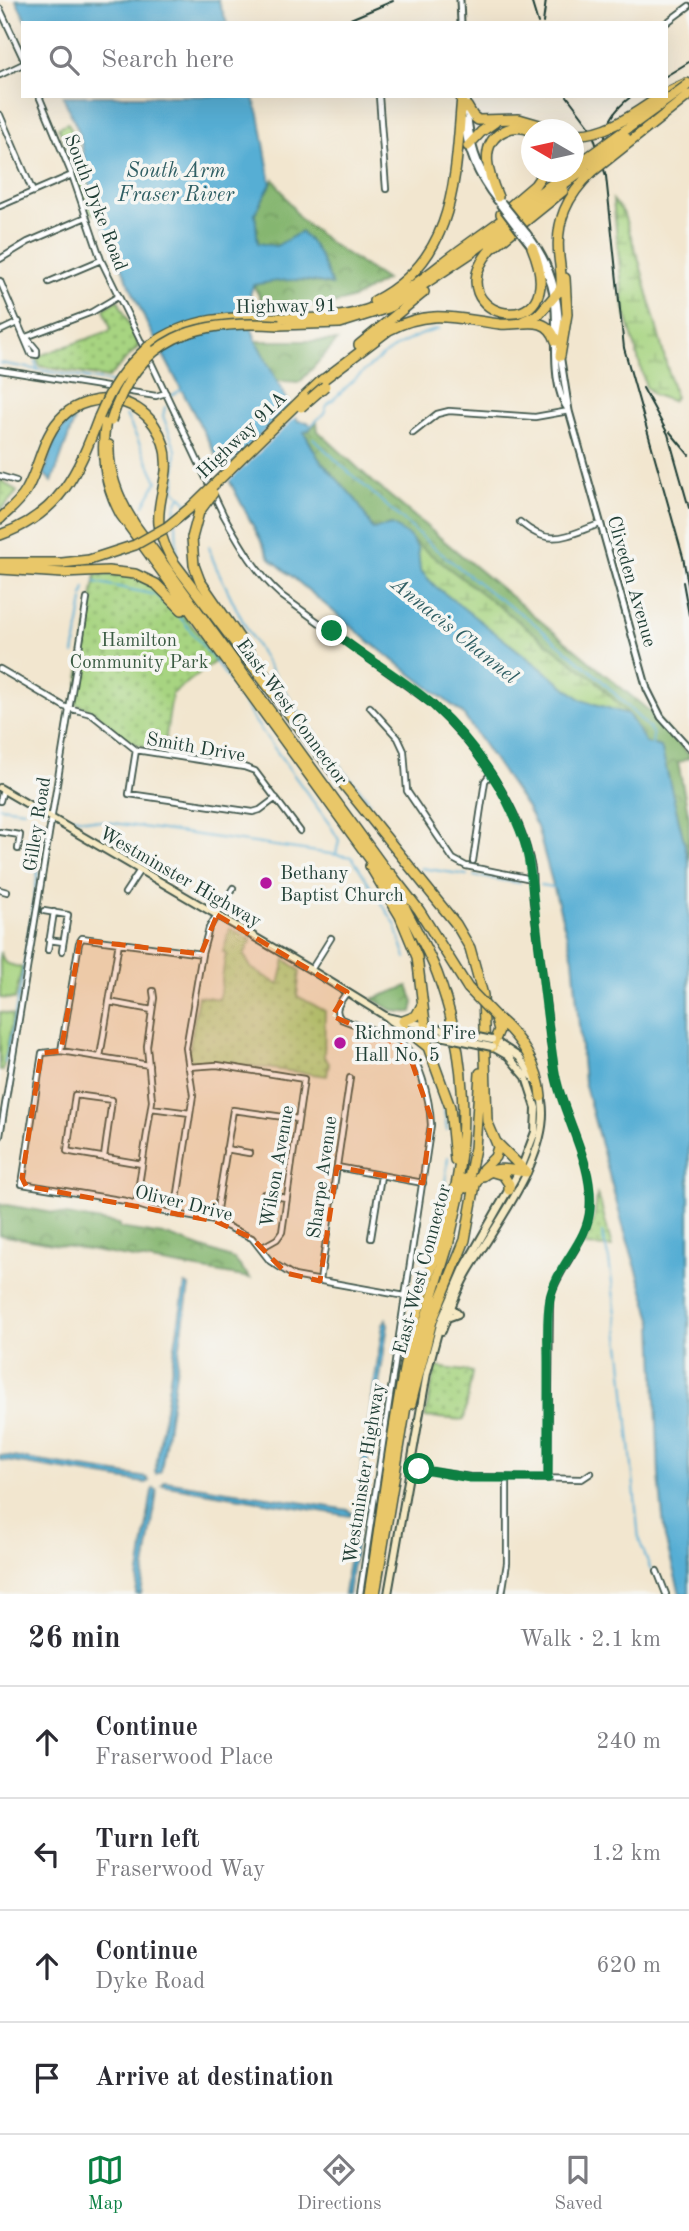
<!DOCTYPE html>
<html lang="en">
<head>
<meta charset="utf-8">
<style>
  body { margin:0; font-family:"Old Standard TT",serif; background:#f2f2f3; color:#2b2b33 }
  .compass { position:absolute; left:521px; top:119px; width:63px; height:63px; border-radius:50%; background:#fff; box-shadow:0 7px 28px #0002; rotate:279deg }
  .stop { position:absolute; width:21px; height:21px; margin:-16px; border:5px solid #0b8043; border-radius:50%; background:#fff }
  .stop.end { background:#0b8043; border-color:#fff; box-shadow:0 2px 7px #0008 }
  .list { margin:0; padding:0; list-style:none }
  h2 { display:flex; justify-content:space-between; align-items:center; height:91px; margin:0; padding:0 28px; font-size:30px }
  h2 small { font-size:23px; font-weight:400; color:#7c7c81 }
  .list li { display:grid; grid-template-columns:46px 1fr auto; gap:21px; align-items:center; box-sizing:border-box; height:112px; padding:0 28px; border-top:2px solid #e1e1e2 }
  .list b { display:block; font-size:26px; white-space:nowrap }
  .list p { margin:0; font-size:23px; white-space:nowrap; color:#7c7c81 }
  .list em { font-size:23px; font-style:normal; color:#7c7c81 }
  .icon { flex:none; width:38px; height:38px; fill:none; stroke:currentColor; stroke-width:2; stroke-linecap:round; stroke-linejoin:round }
  .map { position:relative; flex:none; width:689px; height:1594px; overflow:hidden }
  .search { position:absolute; background:#fff; box-shadow:0 7px 28px #0002; left:21px; right:21px; top:21px; height:77px; display:flex; align-items:center; gap:18px; box-sizing:border-box; padding:0 24px; border-radius:0px; color:#7c7c81; font-size:26px }
  .sheet { height:539px; background:#fff }
  nav { display:flex; justify-content:space-around; align-items:center; box-sizing:border-box; height:98px; border-top:2px solid #e1e1e2; background:#fff; font-size:19px; color:#7c7c81 }
  nav a { display:grid; justify-items:center; gap:4px }
  nav .on { color:#0b8043 }
  .map>svg:first-child { display:block }
  .grass { fill:#a7d481; stroke:#63885a; stroke-width:2 }
  .forest { fill:url(#forest-crowns); stroke:#527a52; stroke-width:2 }
  .wetland { fill:url(#wetland-marsh); stroke:#63885a; stroke-width:2 }
  .park { fill:url(#park-dots); stroke:#63885a; stroke-width:2 }
  .water { fill:#57aed4; stroke:#3b7684; stroke-width:2 }
  .pier { fill:#f2e6cf }
  .lines { fill:none; stroke-linecap:round; stroke-linejoin:round }
  .stream { stroke:#57aed4; stroke-width:2 }
  .minor-casing { stroke:#3f564b; stroke-width:8 }
  .tertiary-casing { stroke:#3f564b; stroke-width:9 }
  .secondary-casing { stroke:#3f564b; stroke-width:10 }
  .motorway-casing { stroke:#3f564b; stroke-width:12 }
  .minor { stroke:#fff; stroke-width:4.5 }
  .tertiary { stroke:#fff; stroke-width:5 }
  .secondary { stroke:#f6e9c3; stroke-width:6 }
  .motorway { stroke:#e9c769; stroke-width:9 }
  .rail { stroke:#1f3d34; stroke-width:2 }
  .tertiary-bridge-casing { stroke:#3f564b; stroke-width:9; stroke-linecap:butt }
  .secondary-bridge-casing { stroke:#3f564b; stroke-width:10; stroke-linecap:butt }
  .motorway-bridge-casing { stroke:#3f564b; stroke-width:12; stroke-linecap:butt }
  .tertiary-bridge { stroke:#fff; stroke-width:5 }
  .secondary-bridge { stroke:#f6e9c3; stroke-width:6 }
  .motorway-bridge { stroke:#e9c769; stroke-width:9 }
  .route { stroke:#0b8043; stroke-width:9 }
  .marked { fill:#de580e; fill-opacity:0.2; stroke:#de580e; stroke-width:5; stroke-dasharray:14 9; stroke-linejoin:round }
  .poi-dot { fill:#b5179e; stroke:#f6f6f2; stroke-width:2.5 }
  .labels { text-anchor:middle; stroke-width:7; stroke-linejoin:round; paint-order:stroke }
  .street-label { font-size:19px; fill:#1f3d34; stroke:#f6f6f2 }
  .park-label { font-size:19px; fill:#3a5b43; stroke:#f6f6f2 }
  .poi-label { font-size:19px; fill:#1f3d34; stroke:#f6f6f2; text-anchor:start }
  .water-label { font-size:21px; font-style:italic; fill:#305f64; stroke:#f6f6f2 }
</style>
</head>
<body>
<div class="map">
<svg width="689" height="1594" viewBox="0 0 689 1594">
  <defs>
    <pattern id="forest-crowns" width="20" height="18" patternUnits="userSpaceOnUse" patternTransform="scale(1.75)"><rect width="20" height="18" fill="#85b66f"/><path d="M2 6a3 3 0 1 1 6 0M12 15a3 3 0 1 1 6 0" fill="none" stroke="#6c955c"/></pattern>
    <pattern id="wetland-marsh" width="20" height="14" patternUnits="userSpaceOnUse" patternTransform="scale(1.75)"><rect width="20" height="14" fill="#a7d481"/><path d="M1 5h8M5 5V1M11 12h8M15 12V8" fill="none" stroke="#87ad6a"/></pattern>
    <pattern id="park-dots" width="8" height="8" patternUnits="userSpaceOnUse" patternTransform="scale(1.75)"><rect width="8" height="8" fill="#a7d481"/><path d="M2 2h.1M6 6h.1" fill="none" stroke="#87ad6a" stroke-width="1.8" stroke-linecap="round"/></pattern>
  </defs>
  <rect width="100%" height="100%" fill="#f6f6f2"/>
  <filter id="ink" filterUnits="userSpaceOnUse"><feTurbulence type="fractalNoise" baseFrequency=".0143" numOctaves="2"/><feDisplacementMap in="SourceGraphic" scale="14" xChannelSelector="R" yChannelSelector="G"/><feConvolveMatrix kernelMatrix="1 2 1 2 8 2 1 2 1" color-interpolation-filters="sRGB"/></filter>
  <filter id="wash" filterUnits="userSpaceOnUse"><feTurbulence type="fractalNoise" baseFrequency=".00686" numOctaves="4" result="noise"/><feDisplacementMap in="SourceGraphic" scale="28" xChannelSelector="R" yChannelSelector="G"/><feGaussianBlur stdDeviation="1.57" result="paint"/><feColorMatrix in="noise" values="0 0 0 0 0 0 0 0 0 0 0 0 0 0 0 0 0 1.4 0 .05"/><feComposite in="paint" operator="in"/></filter>
  <g filter="url(#wash)">
    <rect width="100%" height="100%" fill="#f2e6cf"/>
    <!-- grass -->
    <path class="grass" d="M 0,952 L 5,963 L 22,968 L 15,999 L 0,998 Z
      M 0,1012 L 13,1015 L 3,1071 L 0,1070 Z"/>
    <!-- forest -->
    <path class="forest" d="M 274,179 L 300,219 L 333,245 L 386,280 C 375,286 364,293 353,298 C 324,310 290,305 261,299 L 253,285 C 283,279 301,278 331,285 L 276,246 L 258,244 L 255,213 Z
      M 256,341 L 337,341 L 300,382 L 276,381 Z
      M 317,422 L 318,431 L 373,482 L 654,715 L 689,755 L 689,758 L 678,763 L 689,818 L 689,862 L 661,747 L 646,743 L 628,714 L 595,680 L 392,525 L 373,529 L 356,500 L 319,459 L 304,431 L 309,430 Z
      M 408,986 L 414,1002 L 412,1012 C 395,1014 386,1007 373,999 Z
      M 0,1204 L 119,1224 L 119,1228 L 169,1236 L 234,1259 L 250,1278 L 0,1235 Z"/>
    <!-- wetland -->
    <path class="wetland" d="M 613,200 L 623,212 L 640,264 L 675,397 L 672,401 L 654,395 L 646,387 L 624,307 Z
      M 356,500 L 373,529 L 392,525 L 595,680 L 628,714 L 646,743 L 661,747 L 689,862 L 358,516 Z"/>
    <!-- park -->
    <path class="park" d="M 68,123 L 74,135 L 81,160 L 73,163 L 58,127 Z
      M 82,162 L 94,214 L 88,214 L 72,167 Z
      M 118,300 L 139,346 L 108,378 L 40,366 L 36,357 L 109,331 L 111,329 L 104,309 Z
      M 0,479 L 17,492 L 0,511 Z
      M 96,574 C 107,575 119,574 129,576 C 169,587 194,629 218,659 L 172,694 L 164,750 C 155,749 144,748 136,744 C 113,733 101,710 75,704 Z
      M 230,928 L 251,940 L 244,954 L 251,968 L 279,985 L 285,959 L 300,971 L 297,996 L 325,1011 L 324,1057 L 329,1063 L 327,1076 L 218,1062 L 190,1061 L 189,1051 L 198,996 L 219,999 L 226,952 L 223,952 Z
      M 597,1195 L 600,1201 L 612,1247 L 584,1246 L 594,1220 Z
      M 436,1367 L 472,1372 L 464,1420 L 425,1417 Z"/>
    <!-- water -->
    <path class="water" d="M 16,0 L 218,0 L 227,23 L 27,23 Z
      M 63,96 L 252,96 L 259,114 L 271,184 L 255,213 L 258,243 L 276,246 L 301,232 C 318,247 324,264 332,285 C 301,278 285,279 253,285 L 246,310 L 256,341 L 298,421 L 308,422 L 311,427 L 309,430 L 304,432 L 319,459 L 356,500 L 373,529 L 392,525 L 410,537 L 418,549 L 420,570 L 435,586 L 582,700 L 628,714 L 646,743 L 661,747 L 689,862 L 689,1594 L 680,1594 L 665,1538 L 659,1476 L 653,1322 L 623,1226 L 584,1082 L 573,958 L 537,827 L 527,808 L 462,713 L 371,643 L 270,558 L 147,324 L 96,209 L 78,130 Z
      M 69,419 L 74,421 L 52,482 L 44,474 L 55,439 Z
      M 185,1284 L 189,1286 L 161,1471 L 156,1474 L 155,1472 Z
      M 386,1319 L 388,1324 L 361,1506 L 358,1509 L 356,1506 L 383,1325 Z
      M 0,1455 L 147,1478 L 149,1481 L 145,1483 L 0,1460 Z
      M 165,1481 L 348,1510 L 352,1513 L 350,1516 L 162,1485 Z
      M 154,1488 L 157,1491 L 141,1594 L 136,1594 L 152,1491 Z
      M 355,1523 L 359,1527 L 348,1594 L 344,1594 Z"/>
    <!-- pier -->
    <path class="pier" d="M 293,404 L 299,414 L 227,483 L 222,472 Z"/>
    <g class="lines">
      <!-- stream -->
      <path class="stream" d="M 35,361 L 38,370
        M 0,363 L 113,383
        M 171,396 L 182,389
        M 165,407 L 163,416 L 176,450 L 175,490 L 188,504
        M 126,415 L 157,481 L 144,505
        M 310,426 L 324,414 L 327,405 C 363,373 390,341 439,329
        M 313,438 L 342,466 L 432,546 L 491,593 L 529,619 L 598,677 L 649,728 L 653,735 L 652,745
        M 175,514 L 176,505 L 180,497
        M 176,523 L 177,554
        M 209,546 C 213,566 220,573 228,591 C 263,668 315,738 370,802
        M 95,582 L 156,595 L 183,621 L 228,678 L 254,720 L 330,825 L 339,840 L 336,854
        M 83,596 L 85,587
        M 74,654 L 83,600
        M 0,807 L 24,810
        M 64,816 L 352,857 L 395,924 L 406,958
        M 421,868 L 467,875
        M 474,876 L 520,883
        M 540,885 L 553,887
        M 5,1063 L 21,985 L 43,838
        M 443,1103 L 447,1130
        M 432,1231 L 444,1193 L 448,1157
        M 602,1233 L 609,1260 L 622,1360 L 639,1540 L 651,1570"/>
    </g>
  </g>
  <g filter="url(#ink)">
    <g class="lines">
      <defs>
        <path id="minor" d="M 0,9 L 23,58
          M 666,23 L 689,6
          M 0,75 L 23,64
          M 39,96 L 72,175 L 101,260 L 144,348
          M 379,96 L 386,189
          M 0,115 L 33,192
          M 0,206 L 72,175
          M 0,259 L 28,242 L 86,217
          M 0,281 L 31,354 L 37,355 L 37,350 L 26,337
          M 49,282 L 101,260
          M 0,331 L 19,322
          M 26,337 L 92,312 L 119,296
          M 148,356 L 223,514 C 240,544 256,573 282,596 L 432,704 C 478,748 520,805 532,869 C 533,879 532,890 533,901 C 537,934 542,967 546,1001 C 549,1025 550,1050 555,1074 C 564,1118 593,1161 590,1206 C 589,1241 560,1265 550,1297 L 548,1478
          M 0,370 L 113,388
          M 125,391 L 156,396 L 166,393
          M 413,433 L 437,414 L 449,411 L 535,417 L 569,411
          M 0,476 L 16,481
          M 520,522 C 551,549 566,535 600,524
          M 0,669 L 65,707 L 91,714 L 136,750 L 244,767 L 255,771 L 300,831
          M 370,707 L 398,738 L 404,751 L 407,791 L 453,859 L 466,866 L 532,879
          M 136,750 L 129,794 L 253,812 L 260,810 L 276,798
          M 0,801 L 3,790
          M 0,832 L 20,835 L 18,849
          M 473,861 L 485,781 L 491,773
          M 0,890 L 7,892
          M 125,893 L 140,870
          M 44,911 L 68,915 L 62,951
          M 49,940 L 63,942
          M 48,950 L 54,912
          M 311,970 L 331,938
          M 347,992 C 341,1001 332,1010 341,1019 C 359,1027 381,1030 398,1040 C 420,1054 430,1101 431,1125 L 360,1594
          M 109,1002 L 152,1010
          M 61,1051 L 79,943 L 82,938 L 202,954
          M 100,1057 L 119,942
          M 149,1065 L 61,1051 L 42,1053 L 22,1184 L 126,1201 L 154,1210 L 215,1221 L 252,1238 L 270,1261 L 294,1276 L 405,1296
          M 188,1067 L 217,1065 L 304,1079 L 282,1232 L 277,1239 L 261,1248
          M 151,1108 L 190,1113
          M 0,1136 L 87,599
          M 226,1149 L 249,1153
          M 104,1157 L 112,1100 L 75,1095 L 67,1151 L 71,1152 L 142,1164
          M 337,1167 L 423,1183
          M 264,1194 L 286,1198
          M 136,1204 L 152,1101 L 147,1046 L 154,998 L 153,991
          M 175,1213 L 193,1095 L 186,1048 L 202,954 L 209,928 L 233,888
          M 215,1221 L 233,1110 L 298,1119
          M 371,1238 L 381,1176
          M 320,1281 L 350,1078
          M 409,1468 L 470,1477 L 582,1479 L 591,1473
          M 657,1571 L 666,1594
          M 502,1594 L 507,1563 L 507,1478"/>
        <path id="tertiary" d="M 460,0 L 461,23
          M 466,96 C 468,129 472,157 490,185
          M 464,121 C 466,152 478,177 497,201
          M 527,233 C 552,264 559,295 560,334
          M 523,236 C 539,255 550,274 554,299 C 559,332 548,383 569,411
          M 560,354 L 569,411 L 647,689 L 661,717 L 689,748"/>
        <path id="secondary" d="M 0,788 L 311,970 L 387,1017 C 400,1031 426,1034 445,1037
          M 387,1017 L 444,1030
          M 493,1040 L 519,1057 L 535,1080
          M 447,1318 L 458,1314 L 451,1307
          M 442,1331 C 449,1312 456,1293 466,1275 C 492,1229 558,1148 540,1093
          M 388,1594 L 427,1373 L 441,1321 L 464,1268 L 522,1166 L 535,1132 L 536,1108 L 526,1077 L 508,1056 L 492,1047"/>
        <path id="motorway" d="M 666,93 L 687,83
          M 467,106 L 473,116 L 478,120 L 519,119 L 557,130
          M 468,146 L 481,132 L 495,122
          M 574,168 L 588,157
          M 498,197 C 489,176 477,144 504,131 C 513,126 523,127 532,131
          M 501,214 L 535,185 L 544,172
          M 532,247 C 575,350 431,319 491,249 L 563,191
          M 374,301 C 457,259 455,177 462,96
          M 523,321 L 539,314 L 560,290 C 563,280 560,268 559,257 C 555,221 567,196 592,172
          M 279,325 L 340,323 L 388,308 L 471,253 L 591,164
          M 359,345 L 424,292
          M 148,347 C 220,294 289,334 366,310 C 402,299 430,272 460,250 C 496,224 533,198 569,172
          M 560,356 L 567,314 L 565,278
          M 320,382 L 389,330 C 430,308 457,319 500,324 C 522,326 547,313 556,341
          M 304,397 L 323,379
          M 106,420 C 100,454 104,484 121,515 L 404,906 C 415,928 428,950 437,973 C 466,1050 472,1138 448,1217 C 435,1262 416,1307 407,1354 C 391,1433 382,1514 369,1594
          M 109,445 C 108,474 119,500 135,525 L 393,880
          M 0,519 C 9,510 20,502 26,491 C 40,467 42,435 64,415 C 77,403 97,398 114,400 C 149,406 169,437 166,471 C 164,489 157,506 159,524 C 161,538 167,552 175,564 L 331,769 L 456,924 L 470,948 L 483,995 L 487,1121 L 496,1142 L 526,1172
          M 0,535 C 60,514 78,473 99,417
          M 192,538 L 194,565 L 200,581 L 267,678
          M 0,563 L 62,563 L 89,560
          M 0,569 L 63,573 L 108,571 L 135,574 L 156,584 L 182,610
          M 370,866 L 400,916 L 417,957 L 428,1047 L 450,1107 L 455,1160
          M 391,874 L 419,910 L 468,988
          M 496,1017 C 520,1036 539,1066 541,1097
          M 403,1021 L 416,1016 L 422,1005
          M 404,1028 L 428,1047
          M 492,1047 L 499,1030 L 496,1019
          M 493,1172 L 503,1175 L 509,1184 L 509,1190
          M 483,1176 C 497,1165 510,1170 526,1172
          M 467,1188 L 475,1148 L 480,1073
          M 411,1404 L 432,1321 L 465,1240 L 475,1185 L 483,1169 L 495,1157 L 498,1147 L 496,1142
          M 375,1594 L 415,1352 L 448,1246 L 463,1179"/>
      </defs>
      <!-- minor casing -->
      <use href="#minor" class="minor-casing"/>
      <!-- tertiary casing -->
      <use href="#tertiary" class="tertiary-casing"/>
      <!-- secondary casing -->
      <use href="#secondary" class="secondary-casing"/>
      <!-- motorway casing -->
      <use href="#motorway" class="motorway-casing"/>
      <!-- minor -->
      <use href="#minor" class="minor"/>
      <!-- tertiary -->
      <use href="#tertiary" class="tertiary"/>
      <!-- secondary -->
      <use href="#secondary" class="secondary"/>
      <!-- motorway -->
      <use href="#motorway" class="motorway"/>
      <!-- rail -->
      <path class="rail" d="M 531,0 L 538,23
        M 341,23 L 393,1
        M 543,23 L 546,0
        M 666,76 L 689,62
        M 567,96 L 591,128 L 606,176 L 624,348 L 683,557 L 689,590
        M 604,152 C 603,128 612,110 632,96
        M 643,388 L 668,434 L 689,508
        M 670,432 L 689,455
        M 683,582 L 689,615"/>
      <defs>
        <path id="tertiary-bridge" d="M 502,202 L 527,233
          M 499,204 L 523,236"/>
        <path id="secondary-bridge" d="M 444,1030 L 492,1040
          M 445,1037 L 492,1047"/>
        <path id="motorway-bridge" d="M 578,134 C 609,134 636,112 661,96
          M 588,157 L 689,84
          M 591,164 L 626,138
          M 592,172 L 689,95
          M 301,407 L 325,386
          M 99,417 C 112,386 123,370 148,347
          M 111,421 C 138,335 197,319 279,325
          M 192,538 L 199,512 L 213,493
          M 89,560 L 135,545 L 167,527 L 190,508 L 304,397
          M 468,988 L 496,1017"/>
      </defs>
      <!-- tertiary-bridge casing -->
      <use href="#tertiary-bridge" class="tertiary-bridge-casing"/>
      <!-- secondary-bridge casing -->
      <use href="#secondary-bridge" class="secondary-bridge-casing"/>
      <!-- motorway-bridge casing -->
      <use href="#motorway-bridge" class="motorway-bridge-casing"/>
      <!-- tertiary-bridge -->
      <use href="#tertiary-bridge" class="tertiary-bridge"/>
      <!-- secondary-bridge -->
      <use href="#secondary-bridge" class="secondary-bridge"/>
      <!-- motorway-bridge -->
      <use href="#motorway-bridge" class="motorway-bridge"/>
    </g>
  </g>
  <g class="lines" filter="url(#ink)">
    <!-- route -->
    <path class="route" d="M 332,631 C 364,658 403,678 434,706 C 474,742 506,790 524,841 C 531,862 531,882 534,903 C 540,957 546,1012 554,1066 C 560,1114 594,1159 590,1208 C 588,1243 556,1265 550,1299 C 546,1319 548,1341 548,1362 C 548,1401 548,1440 548,1478 L 470,1478 L 419,1469"/>
  </g>
  <!-- marked area -->
  <path class="marked" d="M 217,915 L 347,992 L 332,1016 L 407,1048 L 431,1118 L 423,1183 L 337,1167 L 320,1281 L 286,1273 L 252,1238 L 215,1221 L 26,1186 L 22,1178 L 40,1061 L 42,1053 L 61,1051 L 80,940 L 201,954 Z"/>
  <!-- markers -->
  <g class="poi-dot">
    <circle cx="266" cy="883" r="7"/>
    <circle cx="340" cy="1043" r="7"/>
  </g>
  <g class="labels">
    <!-- street labels -->
    <g class="street-label">
      <text transform="translate(97 202) rotate(69)" y="7">South Dyke Road</text>
      <text transform="translate(286 305) rotate(-1)" y="7">Highway 91</text>
      <text transform="translate(241 434) rotate(-44)" y="7">Highway 91A</text>
      <text transform="translate(633 581) rotate(74)" y="7">Cliveden Avenue</text>
      <text transform="translate(293 711) rotate(54)" y="7">East-West Connector</text>
      <text transform="translate(196 746) rotate(10)" y="7">Smith Drive</text>
      <text transform="translate(36 824) rotate(-81)" y="7">Gilley Road</text>
      <text transform="translate(181 876) rotate(30)" y="7">Westminster Highway</text>
      <text transform="translate(276 1166) rotate(-80)" y="7">Wilson Avenue</text>
      <text transform="translate(321 1177) rotate(-82)" y="7">Sharpe Avenue</text>
      <text transform="translate(184 1202) rotate(14)" y="7">Oliver Drive</text>
      <text transform="translate(421 1269) rotate(-75)" y="7">East-West Connector</text>
      <text transform="translate(363 1473) rotate(-81)" y="7">Westminster Highway</text>
    </g>
    <!-- park labels -->
    <g class="park-label">
      <text x="139" y="646">Hamilton<tspan x="139" dy="22">Community Park</tspan></text>
    </g>
    <!-- poi labels -->
    <g class="poi-label">
      <text x="280" y="879">Bethany<tspan x="280" dy="22">Baptist Church</tspan></text>
      <text x="354" y="1039">Richmond Fire<tspan x="354" dy="22">Hall No. 5</tspan></text>
    </g>
    <!-- water labels -->
    <g class="water-label">
      <text x="176" y="177">South Arm<tspan x="176" dy="24">Fraser River</tspan></text>
      <text transform="translate(455 630) rotate(39)" y="7">Annacis Channel</text>
    </g>
  </g>
</svg>
<svg class="compass" viewBox="-18 -18 36 36"><path d="M0-13l5 13h-10z" fill="#e53935"/><path d="M0 13l5-13h-10z" fill="#7c7c81"/></svg>
<div class="stop" style="left:419px;top:1469px"></div>
<div class="stop end" style="left:332px;top:631px"></div>
<div class="search"><svg class="icon" aria-label="search" viewBox="0 0 24 24"><circle cx="10" cy="10" r="6"/><path d="M15 15l6 6"/></svg>Search here</div>
</div>
<section class="sheet">
<h2>26 min<small>Walk · 2.1 km</small></h2>
<ul class="list">
<li><svg class="icon" aria-label="ahead" viewBox="0 0 24 24"><path d="M12 20V5M6 11l6-6 6 6"/></svg><div><b>Continue</b><p>Fraserwood Place</p></div><em>240 m</em></li>
<li><svg class="icon" aria-label="left" viewBox="0 0 24 24"><path d="M17 20v-9H6M10 6l-5 5 5 5"/></svg><div><b>Turn left</b><p>Fraserwood Way</p></div><em>1.2 km</em></li>
<li><svg class="icon" aria-label="ahead" viewBox="0 0 24 24"><path d="M12 20V5M6 11l6-6 6 6"/></svg><div><b>Continue</b><p>Dyke Road</p></div><em>620 m</em></li>
<li><svg class="icon" aria-label="arrive" viewBox="0 0 24 24"><path d="M6 21V4h12l-3 4 3 4H6"/></svg><div><b>Arrive at destination</b></div></li>
</ul>
</section>
<nav>
<a class="on"><svg class="icon" aria-label="map" viewBox="0 0 24 24"><path d="M3 6l6-2 6 2 6-2v14l-6 2-6-2-6 2zM9 4v14M15 6v14"/></svg>Map</a>
<a><svg class="icon" aria-label="directions" viewBox="0 0 24 24"><path d="M12 3l9 9-9 9-9-9zM9 14v-3h6M13 9l2 2-2 2"/></svg>Directions</a>
<a><svg class="icon" aria-label="saved" viewBox="0 0 24 24"><path d="M7 4h10v16l-5-4-5 4z"/></svg>Saved</a>
</nav>
</body>
</html>
